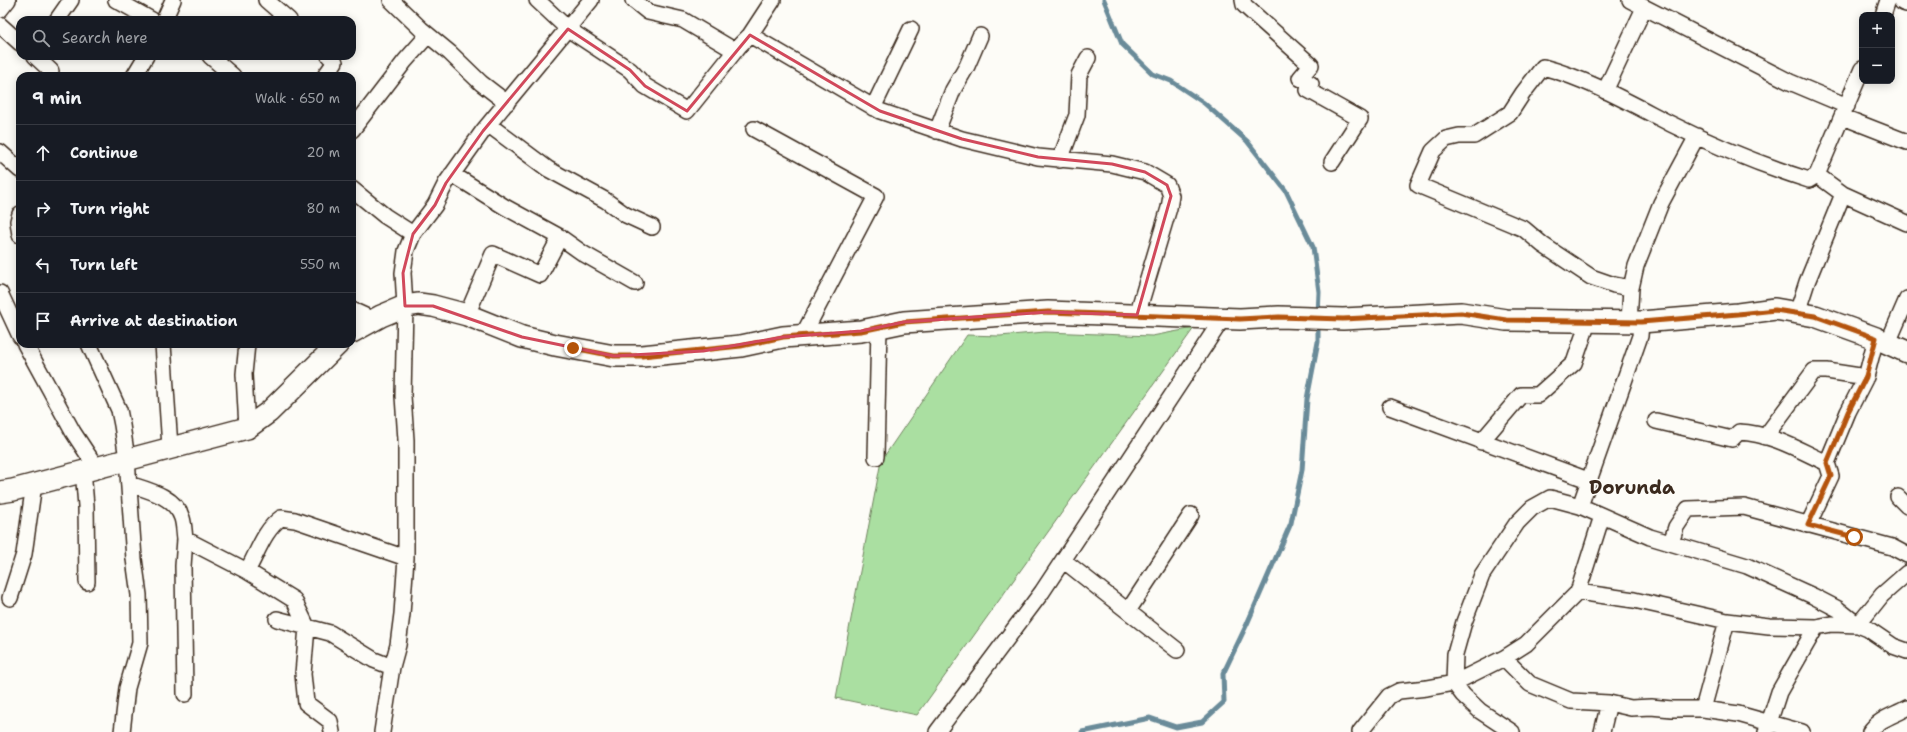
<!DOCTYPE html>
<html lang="en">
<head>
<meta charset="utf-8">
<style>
  body { margin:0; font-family:"Shantell Sans",sans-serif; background:#242831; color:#f1f3f6 }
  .controls { position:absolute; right:12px; top:12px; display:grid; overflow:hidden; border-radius:8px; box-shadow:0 2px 10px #0003 }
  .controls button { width:36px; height:36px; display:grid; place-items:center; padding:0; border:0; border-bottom:1px solid #363941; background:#171b24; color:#f1f3f6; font:20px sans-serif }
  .stop { position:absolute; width:12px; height:12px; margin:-9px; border:3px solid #b45309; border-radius:50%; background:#fff }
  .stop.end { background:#b45309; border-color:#fff; box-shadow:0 1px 4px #0008 }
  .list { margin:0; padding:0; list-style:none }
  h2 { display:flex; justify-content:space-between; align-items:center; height:52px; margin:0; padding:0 16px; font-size:17px }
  h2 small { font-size:13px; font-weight:400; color:#9ea1a6 }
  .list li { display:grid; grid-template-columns:26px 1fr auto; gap:12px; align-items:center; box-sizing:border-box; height:56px; padding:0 16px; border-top:1px solid #363941 }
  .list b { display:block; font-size:15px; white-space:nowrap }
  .list em { font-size:13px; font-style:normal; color:#9ea1a6 }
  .icon { flex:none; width:22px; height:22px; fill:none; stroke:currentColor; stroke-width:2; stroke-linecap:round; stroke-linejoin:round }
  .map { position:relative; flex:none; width:1907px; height:732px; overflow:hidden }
  .search { position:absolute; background:#171b24; box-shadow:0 2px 10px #0003; left:16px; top:16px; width:340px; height:44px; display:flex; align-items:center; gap:10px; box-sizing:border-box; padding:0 14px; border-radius:12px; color:#9ea1a6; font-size:15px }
  .panel { position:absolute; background:#171b24; box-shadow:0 2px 10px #0003; left:16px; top:72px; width:340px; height:276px; border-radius:12px }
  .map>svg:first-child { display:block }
  .green { fill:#aadfa1; stroke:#728460 }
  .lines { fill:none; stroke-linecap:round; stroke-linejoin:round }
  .stream { stroke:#6a8b99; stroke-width:5 }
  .street-casing { stroke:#3b2a1e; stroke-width:18 }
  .secondary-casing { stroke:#3b2a1e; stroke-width:24 }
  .street { stroke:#fdfcf7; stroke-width:15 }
  .secondary { stroke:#fdfcf7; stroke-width:21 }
  .route { stroke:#b45309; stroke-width:5 }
  .marked { fill:none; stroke:#d1495b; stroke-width:3; stroke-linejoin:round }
  .labels { text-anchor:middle; stroke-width:3; stroke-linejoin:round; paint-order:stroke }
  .district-label { font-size:19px; font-weight:bold; fill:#3b2a1e; stroke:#fdfcf7 }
</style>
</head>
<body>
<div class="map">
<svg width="1907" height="732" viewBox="0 0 1907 732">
  <rect width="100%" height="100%" fill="#fdfcf7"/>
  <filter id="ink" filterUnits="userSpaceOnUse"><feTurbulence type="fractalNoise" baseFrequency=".025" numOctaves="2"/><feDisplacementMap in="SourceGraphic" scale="8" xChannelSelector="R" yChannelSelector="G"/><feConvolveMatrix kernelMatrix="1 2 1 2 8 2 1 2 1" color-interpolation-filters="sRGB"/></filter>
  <g filter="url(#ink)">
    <!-- green -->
    <path class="green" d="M 1194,328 L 917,715 L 836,698 L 881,461 L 967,335 L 1000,336 L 1045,332 L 1152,336 Z"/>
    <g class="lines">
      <!-- stream -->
      <path class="stream" d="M 1104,0 L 1122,44 L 1153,74 L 1171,81 L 1204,103 L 1247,141 L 1286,191 L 1313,247 L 1319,292 L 1318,315
        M 1082,732 L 1150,718 L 1176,727 L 1202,722 L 1224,702 L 1223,674 L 1247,624 L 1291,523 L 1302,470 L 1307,399 L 1318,342 L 1318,323"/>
      <defs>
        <path id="street" d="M 116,0 L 152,20
          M 266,0 L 289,20
          M 391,0 L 421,29 L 450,53 L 481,83 L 507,103
          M 537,0 L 568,29 L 630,70 L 645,86 L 687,111 L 739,46
          M 633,0 L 648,12 L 683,20 L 732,49 L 739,46 L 750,35 L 880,111 L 962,139 L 1038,157 L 1112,164 L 1145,172 L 1167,185 L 1171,196 L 1169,208 L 1137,315
          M 1243,0 L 1244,5 L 1311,65 L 1300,78 L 1311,84 L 1308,90 L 1360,119 L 1332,162
          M 1630,0 L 1790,82 L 1847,106
          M 0,10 L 8,0
          M 1883,15 L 1888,0
          M 57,20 L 71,0
          M 164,20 L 173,0
          M 0,25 L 20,43
          M 750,35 L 773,0
          M 35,56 L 51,71
          M 210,56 L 233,76
          M 134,76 L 146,56
          M 325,76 L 335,62 L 329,56
          M 1605,91 L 1644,8
          M 873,108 L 911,29
          M 1843,117 L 1907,142
          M 489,125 L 548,169 L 605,200 L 626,215 L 652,227
          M 754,129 L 876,196 L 803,335
          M 352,130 L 405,61 L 428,35
          M 937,131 L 953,90 L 967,66 L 980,36
          M 0,152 L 20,170
          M 1060,160 L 1077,115 L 1079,75 L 1088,58
          M 452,174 L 505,207 L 560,237 L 584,254 L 635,283
          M 1817,175 L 1843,194 L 1907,223
          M 352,189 L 385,216 L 413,234
          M 20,214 L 18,221 L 20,235
          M 1631,288 L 1636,266 L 1661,203 L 1697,136
          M 0,293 L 20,336
          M 352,310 L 374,320
          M 1797,313 L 1807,282 L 1843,194
          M 467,315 L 493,254 L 540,275 L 560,237
          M 1629,322 L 1631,288 L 1614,285 L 1591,277 L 1543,245 L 1524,229 L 1418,185 L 1433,151 L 1446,139 L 1459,136 L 1474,136 L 1510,113 L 1523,93 L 1543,67 C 1588,79 1630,103 1671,124 C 1715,146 1761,165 1809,180 L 1817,175 L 1862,69
          M 25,344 L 73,432 L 96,467
          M 89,344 L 119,410 L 122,425 L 127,459 L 134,559 L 139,595 L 140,643 L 127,688 L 122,732
          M 163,344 L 170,447
          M 247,344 L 244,374 L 247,428
          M 1887,345 L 1907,299
          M 1390,407 L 1588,480
          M 1656,421 L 1732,439 L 1739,432 C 1770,433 1799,450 1827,463
          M 1765,437 L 1814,371 L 1827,371 L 1866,377
          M 1481,442 L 1521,395 L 1538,395 L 1574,363 L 1588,322
          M 876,457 L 879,327
          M 83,470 L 86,506 L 87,582
          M 129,484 C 147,490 175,496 182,518 C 184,524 184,532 185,539 L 247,571 L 294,600 L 307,627 L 303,674 L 306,703 L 330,721 L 332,732
          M 1898,497 L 1907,506
          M 1580,506 L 1633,356 L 1640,336 L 1641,322
          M 1808,525 L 1831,476 L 1827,463 L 1848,412 L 1866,377 L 1876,338
          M 1671,543 L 1676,527 L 1688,509 L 1744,507 L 1892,547 L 1907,555
          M 1063,560 L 1177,650
          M 247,571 C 257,554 264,530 281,518 L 295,520 L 406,558
          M 1578,592 L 1602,516
          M 10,598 L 24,554 L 34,484
          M 1128,611 L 1191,515
          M 277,619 L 330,633 L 374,660 L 392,667
          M 1504,658 L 1530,684 L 1571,701 L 1609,703 L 1631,708 L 1651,707 L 1672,709 L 1703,709 L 1738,714 L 1802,732
          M 185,694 L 183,566 L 185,539
          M 1703,709 L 1727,621
          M 382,732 L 392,667 L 398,645 L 402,614 L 406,558 L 406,440 L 403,396 L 405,306 L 403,273 L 406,251 L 413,234 L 435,205 L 446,183 L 483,131 L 591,0
          M 937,732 L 1042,592 L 1223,318
          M 1360,732 L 1389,696 L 1399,691 L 1427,688 L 1454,683 L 1504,658 L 1526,644 L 1578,592 L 1634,600 L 1727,621 L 1769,626 L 1816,627 L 1832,624 L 1858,625 L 1868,629 L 1893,646 L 1907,651
          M 1512,732 L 1480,711 L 1463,695 L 1454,683 L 1455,654 L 1464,622 L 1482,575 L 1517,523 L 1532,508 L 1550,498 L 1580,506 L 1650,537 L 1747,566 L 1813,596 L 1838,609 L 1858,625 L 1882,595 L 1907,573
          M 1602,732 L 1609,703
          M 1766,732 L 1779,692 L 1816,627
          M 1870,732 C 1878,719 1895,715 1907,708"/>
        <path id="secondary" d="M 1904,0 L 1907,1
          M 352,332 L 381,316 L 405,306 L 419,304 L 433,306 L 467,315 L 522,337 L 555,345 L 614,356 L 642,356 L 741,346 L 783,337 L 861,331 L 904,322 L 1048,312 L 1240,319 L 1279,317 L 1343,319 L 1461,313 L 1506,320 L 1641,322 L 1738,314 L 1775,309 L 1815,316 L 1876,338 L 1907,352
          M 0,492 L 13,490 L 247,428 L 269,412 L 338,344"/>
      </defs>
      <!-- street casing -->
      <use href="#street" class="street-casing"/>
      <!-- secondary casing -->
      <use href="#secondary" class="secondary-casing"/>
      <!-- street -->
      <use href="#street" class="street"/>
      <!-- secondary -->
      <use href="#secondary" class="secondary"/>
    </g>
  </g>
  <g class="lines" filter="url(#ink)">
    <!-- route -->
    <path class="route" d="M 573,348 L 614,356 L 642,356 L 741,346 L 783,337 L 861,331 L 904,322 L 1048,312 L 1240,319 L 1279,317 L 1343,319 L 1461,313 L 1506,320 L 1641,322 L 1738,314 L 1775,310 L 1815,316 L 1876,338 L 1866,377 L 1848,412 L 1827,463 L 1831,476 L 1808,525 L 1854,537"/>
  </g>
  <!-- marked area -->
  <path class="marked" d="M 568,29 L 630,70 L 645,86 L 687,111 L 750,35 L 880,111 L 962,139 L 1038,157 L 1112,164 L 1145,172 L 1167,185 L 1171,196 L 1137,315 L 1048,312 L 904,322 L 861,331 L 783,337 L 703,351 L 614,356 L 522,337 L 433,306 L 405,306 L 403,273 L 413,234 L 435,205 L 446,183 L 483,131 Z"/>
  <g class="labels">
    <!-- district labels -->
    <g class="district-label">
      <text x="1632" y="494">Dorunda</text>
    </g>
  </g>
</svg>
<div class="controls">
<button>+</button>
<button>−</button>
</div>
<div class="stop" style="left:1854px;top:537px"></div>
<div class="stop end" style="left:573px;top:348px"></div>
<div class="search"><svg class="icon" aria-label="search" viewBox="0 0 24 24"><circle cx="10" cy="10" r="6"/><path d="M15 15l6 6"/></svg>Search here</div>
<section class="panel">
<h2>9 min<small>Walk · 650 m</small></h2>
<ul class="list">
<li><svg class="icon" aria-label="ahead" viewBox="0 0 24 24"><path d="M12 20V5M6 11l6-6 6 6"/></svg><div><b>Continue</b></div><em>20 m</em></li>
<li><svg class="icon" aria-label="right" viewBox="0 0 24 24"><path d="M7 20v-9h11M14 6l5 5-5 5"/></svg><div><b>Turn right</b></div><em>80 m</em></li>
<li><svg class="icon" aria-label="left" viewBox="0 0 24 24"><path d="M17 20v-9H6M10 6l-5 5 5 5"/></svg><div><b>Turn left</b></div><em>550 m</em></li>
<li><svg class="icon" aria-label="arrive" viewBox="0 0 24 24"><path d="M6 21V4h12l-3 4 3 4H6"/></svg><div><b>Arrive at destination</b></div></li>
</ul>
</section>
</div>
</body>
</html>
